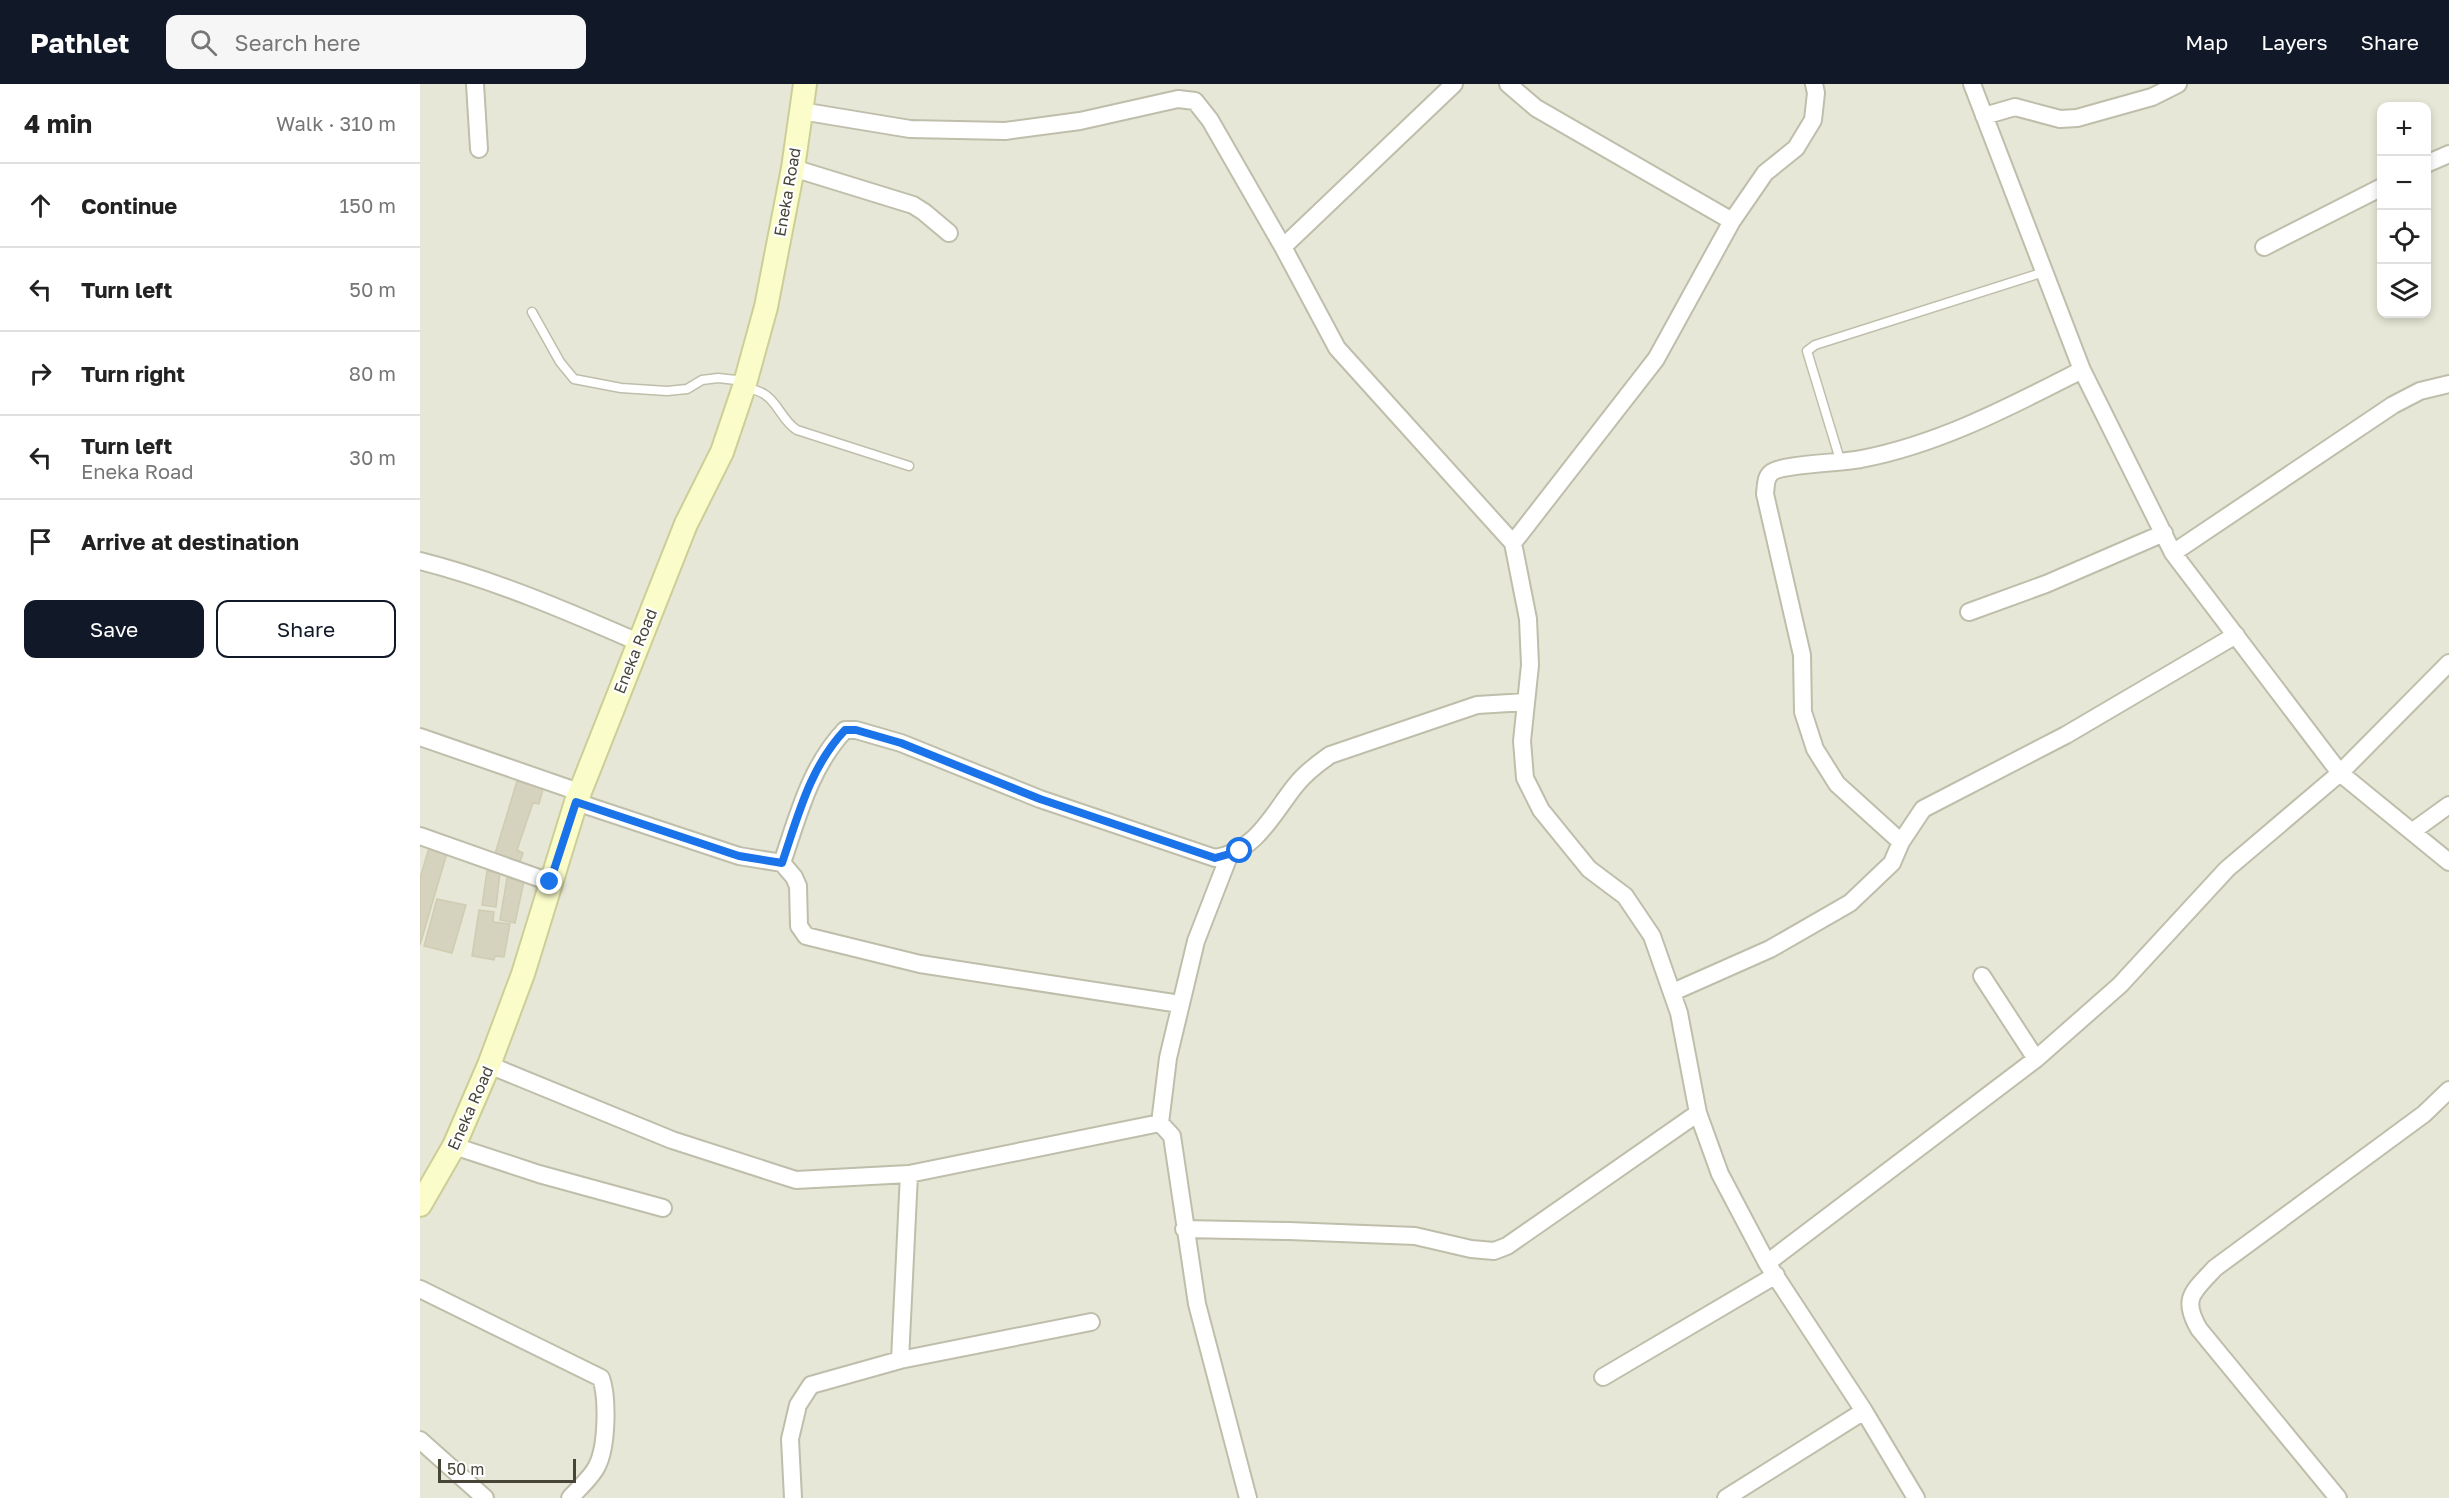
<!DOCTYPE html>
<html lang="en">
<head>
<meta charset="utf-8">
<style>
  body { margin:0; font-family:"Golos Text",sans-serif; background:#f6f6f6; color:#222 }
  .controls { position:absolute; right:18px; top:18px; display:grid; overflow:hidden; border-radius:12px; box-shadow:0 3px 9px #0003 }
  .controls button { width:54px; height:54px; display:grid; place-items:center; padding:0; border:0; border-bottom:2px solid #e0e0e0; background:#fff; color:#222; font:30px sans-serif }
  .scale { position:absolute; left:18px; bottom:15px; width:138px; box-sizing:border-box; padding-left:6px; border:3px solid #474537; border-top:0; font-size:16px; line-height:21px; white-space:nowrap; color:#474537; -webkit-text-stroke:4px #fff; paint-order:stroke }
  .stop { position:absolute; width:18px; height:18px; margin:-14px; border:4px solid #1a73e8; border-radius:50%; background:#fff }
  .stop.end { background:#1a73e8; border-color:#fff; box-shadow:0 2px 6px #0008 }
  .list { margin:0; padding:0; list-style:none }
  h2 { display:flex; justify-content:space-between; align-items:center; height:78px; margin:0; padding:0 24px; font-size:26px }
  h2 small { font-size:20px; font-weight:400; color:#767676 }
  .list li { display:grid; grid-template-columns:39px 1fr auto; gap:18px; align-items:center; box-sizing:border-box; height:84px; padding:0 24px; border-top:2px solid #e0e0e0 }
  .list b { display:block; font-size:22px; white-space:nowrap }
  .list p { margin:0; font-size:20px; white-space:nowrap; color:#767676 }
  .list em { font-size:20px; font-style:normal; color:#767676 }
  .actions { display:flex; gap:12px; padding:18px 24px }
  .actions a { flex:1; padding:14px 0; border:2px solid #111827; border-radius:12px; text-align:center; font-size:21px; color:#111827 }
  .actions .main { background:#111827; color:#fff }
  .icon { flex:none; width:33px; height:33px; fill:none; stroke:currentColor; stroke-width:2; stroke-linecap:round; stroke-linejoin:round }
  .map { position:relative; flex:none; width:2029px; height:1414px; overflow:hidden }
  header { display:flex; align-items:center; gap:36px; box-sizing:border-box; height:84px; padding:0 30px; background:#111827; color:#fff }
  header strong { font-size:28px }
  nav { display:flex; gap:33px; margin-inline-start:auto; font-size:21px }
  .search { width:420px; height:54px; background:#f6f6f6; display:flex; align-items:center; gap:15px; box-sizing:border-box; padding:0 21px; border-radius:12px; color:#767676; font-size:22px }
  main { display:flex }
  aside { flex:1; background:#fff }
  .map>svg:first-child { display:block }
  .residential { fill:#e7e7d7; fill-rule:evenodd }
  .building { fill:#d5d2be; stroke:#cfccb2; stroke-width:1.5 }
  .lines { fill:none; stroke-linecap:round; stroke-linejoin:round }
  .service-casing { stroke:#bfbeab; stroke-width:11 }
  .minor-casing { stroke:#bfbeab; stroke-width:20 }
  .secondary-casing { stroke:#cdce97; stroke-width:26 }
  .service { stroke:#fff; stroke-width:8 }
  .minor { stroke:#fff; stroke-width:16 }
  .secondary { stroke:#fafcca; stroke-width:22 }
  .route { stroke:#1a73e8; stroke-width:8 }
  .labels { text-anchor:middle; stroke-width:4.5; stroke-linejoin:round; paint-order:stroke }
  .street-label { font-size:16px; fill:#474537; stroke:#fff }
</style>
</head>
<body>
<header>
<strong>Pathlet</strong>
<div class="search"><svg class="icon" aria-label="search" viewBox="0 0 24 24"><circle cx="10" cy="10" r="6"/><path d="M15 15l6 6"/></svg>Search here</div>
<nav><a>Map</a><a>Layers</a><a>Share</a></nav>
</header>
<main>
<aside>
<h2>4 min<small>Walk · 310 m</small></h2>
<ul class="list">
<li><svg class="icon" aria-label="ahead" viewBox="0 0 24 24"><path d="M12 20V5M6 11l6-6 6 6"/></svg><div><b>Continue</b></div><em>150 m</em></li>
<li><svg class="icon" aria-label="left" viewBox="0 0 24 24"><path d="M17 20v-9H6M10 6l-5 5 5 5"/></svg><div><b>Turn left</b></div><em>50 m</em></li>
<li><svg class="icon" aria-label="right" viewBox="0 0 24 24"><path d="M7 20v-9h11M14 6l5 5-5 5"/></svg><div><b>Turn right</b></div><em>80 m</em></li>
<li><svg class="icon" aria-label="left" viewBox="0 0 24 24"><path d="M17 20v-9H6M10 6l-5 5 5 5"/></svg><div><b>Turn left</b><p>Eneka Road</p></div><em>30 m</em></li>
<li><svg class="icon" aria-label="arrive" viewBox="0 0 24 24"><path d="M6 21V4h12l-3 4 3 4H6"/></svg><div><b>Arrive at destination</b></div></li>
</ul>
<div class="actions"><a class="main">Save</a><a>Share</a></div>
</aside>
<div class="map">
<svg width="2029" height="1414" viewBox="0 0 2029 1414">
  <rect width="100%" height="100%" fill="#f3f3e8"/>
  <!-- residential -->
  <path class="residential" d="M 0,0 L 2029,0 L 2029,1414 L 0,1414 ZM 1962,22 L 2006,22 L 2006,230 L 1962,230 Z"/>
  <!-- building -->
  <path class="building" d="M 97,697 L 123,705 L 119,720 L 113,719 L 97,766 L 103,769 L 99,781 L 74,773 Z
    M 9,764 L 27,769 L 0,861 L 0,794 Z
    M 67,787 L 80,789 L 76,823 L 62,821 Z
    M 87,794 L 104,797 L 95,839 L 80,836 Z
    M 17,815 L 46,821 L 32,869 L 4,862 Z
    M 59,826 L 74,828 L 73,838 L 90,840 L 84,873 L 75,872 L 74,876 L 52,872 Z"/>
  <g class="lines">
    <defs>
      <path id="service" d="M 112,228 L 140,278 L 154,295 L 201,304 L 247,307 L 267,305 L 282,296 L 298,294 L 325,297
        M 325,303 C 331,305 338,306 344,310 C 358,318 362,337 377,346 L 489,382
        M 1421,379 L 1387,267 L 1395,261 L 1624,188"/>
      <path id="minor" d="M 55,0 L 59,65
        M 1088,0 L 1116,24 L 1312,137
        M 1552,0 L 1662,286 L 1753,469 L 1920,689 L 2029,778
        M 381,27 L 490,45 L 585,47 L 660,37 L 758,15 L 775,17 L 790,36 L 863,163 L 917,264 L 1093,459 L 1108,535 L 1110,581 L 1102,657 L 1105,694 L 1121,726 L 1169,785 L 1205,812 L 1232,852 L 1259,929 L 1278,1029 L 1300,1090 L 1347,1179 L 1444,1327 L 1496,1414
        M 1564,32 L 1595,23 L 1640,35 L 1657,34 L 1732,13 L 1758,0
        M 2006,80 L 2029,70
        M 373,84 L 493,121 L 504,128 L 529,149
        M 863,163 L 1034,0
        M 1844,163 L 1962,103
        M 1093,459 L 1236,275 L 1312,137 L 1345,89 L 1376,64 L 1393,36 L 1396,9 L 1394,0
        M 1753,469 L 1973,321 L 2000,307 L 2029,300
        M 0,477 C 75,496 147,527 218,558
        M 1549,528 L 1626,500 L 1744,449
        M 0,653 L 159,708
        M 156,718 L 319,772 L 362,779 L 374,793 L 378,802 L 379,842 L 386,852 L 500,880 L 760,920
        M 1993,747 L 2029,721
        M 0,752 L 130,798
        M 1481,758 L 1417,700 L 1395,665 L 1383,628 L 1382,571 L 1345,410 C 1346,403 1345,394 1351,389 C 1360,380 1423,379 1441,375 C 1520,360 1591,322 1662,286
        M 362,779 C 378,732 390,683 425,646 L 436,646 L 481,659 L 620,715 L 795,774 C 836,767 852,731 875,702 C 885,689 897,680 910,671 L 1057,621 L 1106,618
        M 1562,892 L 1616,975
        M 1253,908 L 1350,865 L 1430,819 L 1472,779 L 1481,758 L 1503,725 L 1646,651 L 1816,551
        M 69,981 L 252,1056 L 376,1096 L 489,1090 L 740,1039 L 752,1052 L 777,1220 L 828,1414
        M 740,1039 L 748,974 L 776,857 L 809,772
        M 34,1062 L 119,1090 L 243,1124
        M 764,1145 L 869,1147 L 995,1152 L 1051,1165 L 1074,1167 L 1087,1162 L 1278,1029
        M 1347,1179 L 1616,975 L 1700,901 L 1807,785 L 1920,689 L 2029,579
        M 0,1205 L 181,1294 C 188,1314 187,1363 177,1382 C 172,1393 159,1404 150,1414
        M 480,1276 L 489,1090
        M 1183,1293 L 1356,1191
        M 0,1356 L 65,1414
        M 373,1414 L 370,1355 L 378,1321 L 391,1301 L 480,1276 L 671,1238
        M 1306,1414 L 1444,1327
        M 1918,1414 L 1779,1245 C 1761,1214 1773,1208 1795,1184 L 2004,1030 L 2029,1006"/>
      <path id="secondary" d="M 0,1121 L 34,1062 L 69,981 L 103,890 L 156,718 L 266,440 L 302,368 L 324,303 L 346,223 L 373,84 L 385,0"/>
    </defs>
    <!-- service casing -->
    <use href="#service" class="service-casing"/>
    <!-- minor casing -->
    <use href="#minor" class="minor-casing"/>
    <!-- secondary casing -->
    <use href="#secondary" class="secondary-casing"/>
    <!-- service -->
    <use href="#service" class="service"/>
    <!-- minor -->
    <use href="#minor" class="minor"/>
    <!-- secondary -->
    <use href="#secondary" class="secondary"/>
  </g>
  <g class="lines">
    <!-- route -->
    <path class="route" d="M 130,798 L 156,718 L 319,772 L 362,779 C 378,732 390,683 425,646 L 436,646 L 481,659 L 620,715 L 795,774 L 820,767"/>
  </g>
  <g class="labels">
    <!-- street labels -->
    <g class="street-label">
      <text transform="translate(367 108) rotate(-80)" y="6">Eneka Road</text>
      <text transform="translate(215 567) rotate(-68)" y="6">Eneka Road</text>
      <text transform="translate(50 1024) rotate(-66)" y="6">Eneka Road</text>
    </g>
  </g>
</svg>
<div class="controls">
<button>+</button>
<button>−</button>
<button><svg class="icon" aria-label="locate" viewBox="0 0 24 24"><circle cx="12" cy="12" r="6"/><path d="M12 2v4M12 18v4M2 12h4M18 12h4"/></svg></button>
<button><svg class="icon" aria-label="layers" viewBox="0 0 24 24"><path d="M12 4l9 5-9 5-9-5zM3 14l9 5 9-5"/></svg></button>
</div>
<div class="scale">50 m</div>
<div class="stop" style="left:820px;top:767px"></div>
<div class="stop end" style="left:130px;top:798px"></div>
</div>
</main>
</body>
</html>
